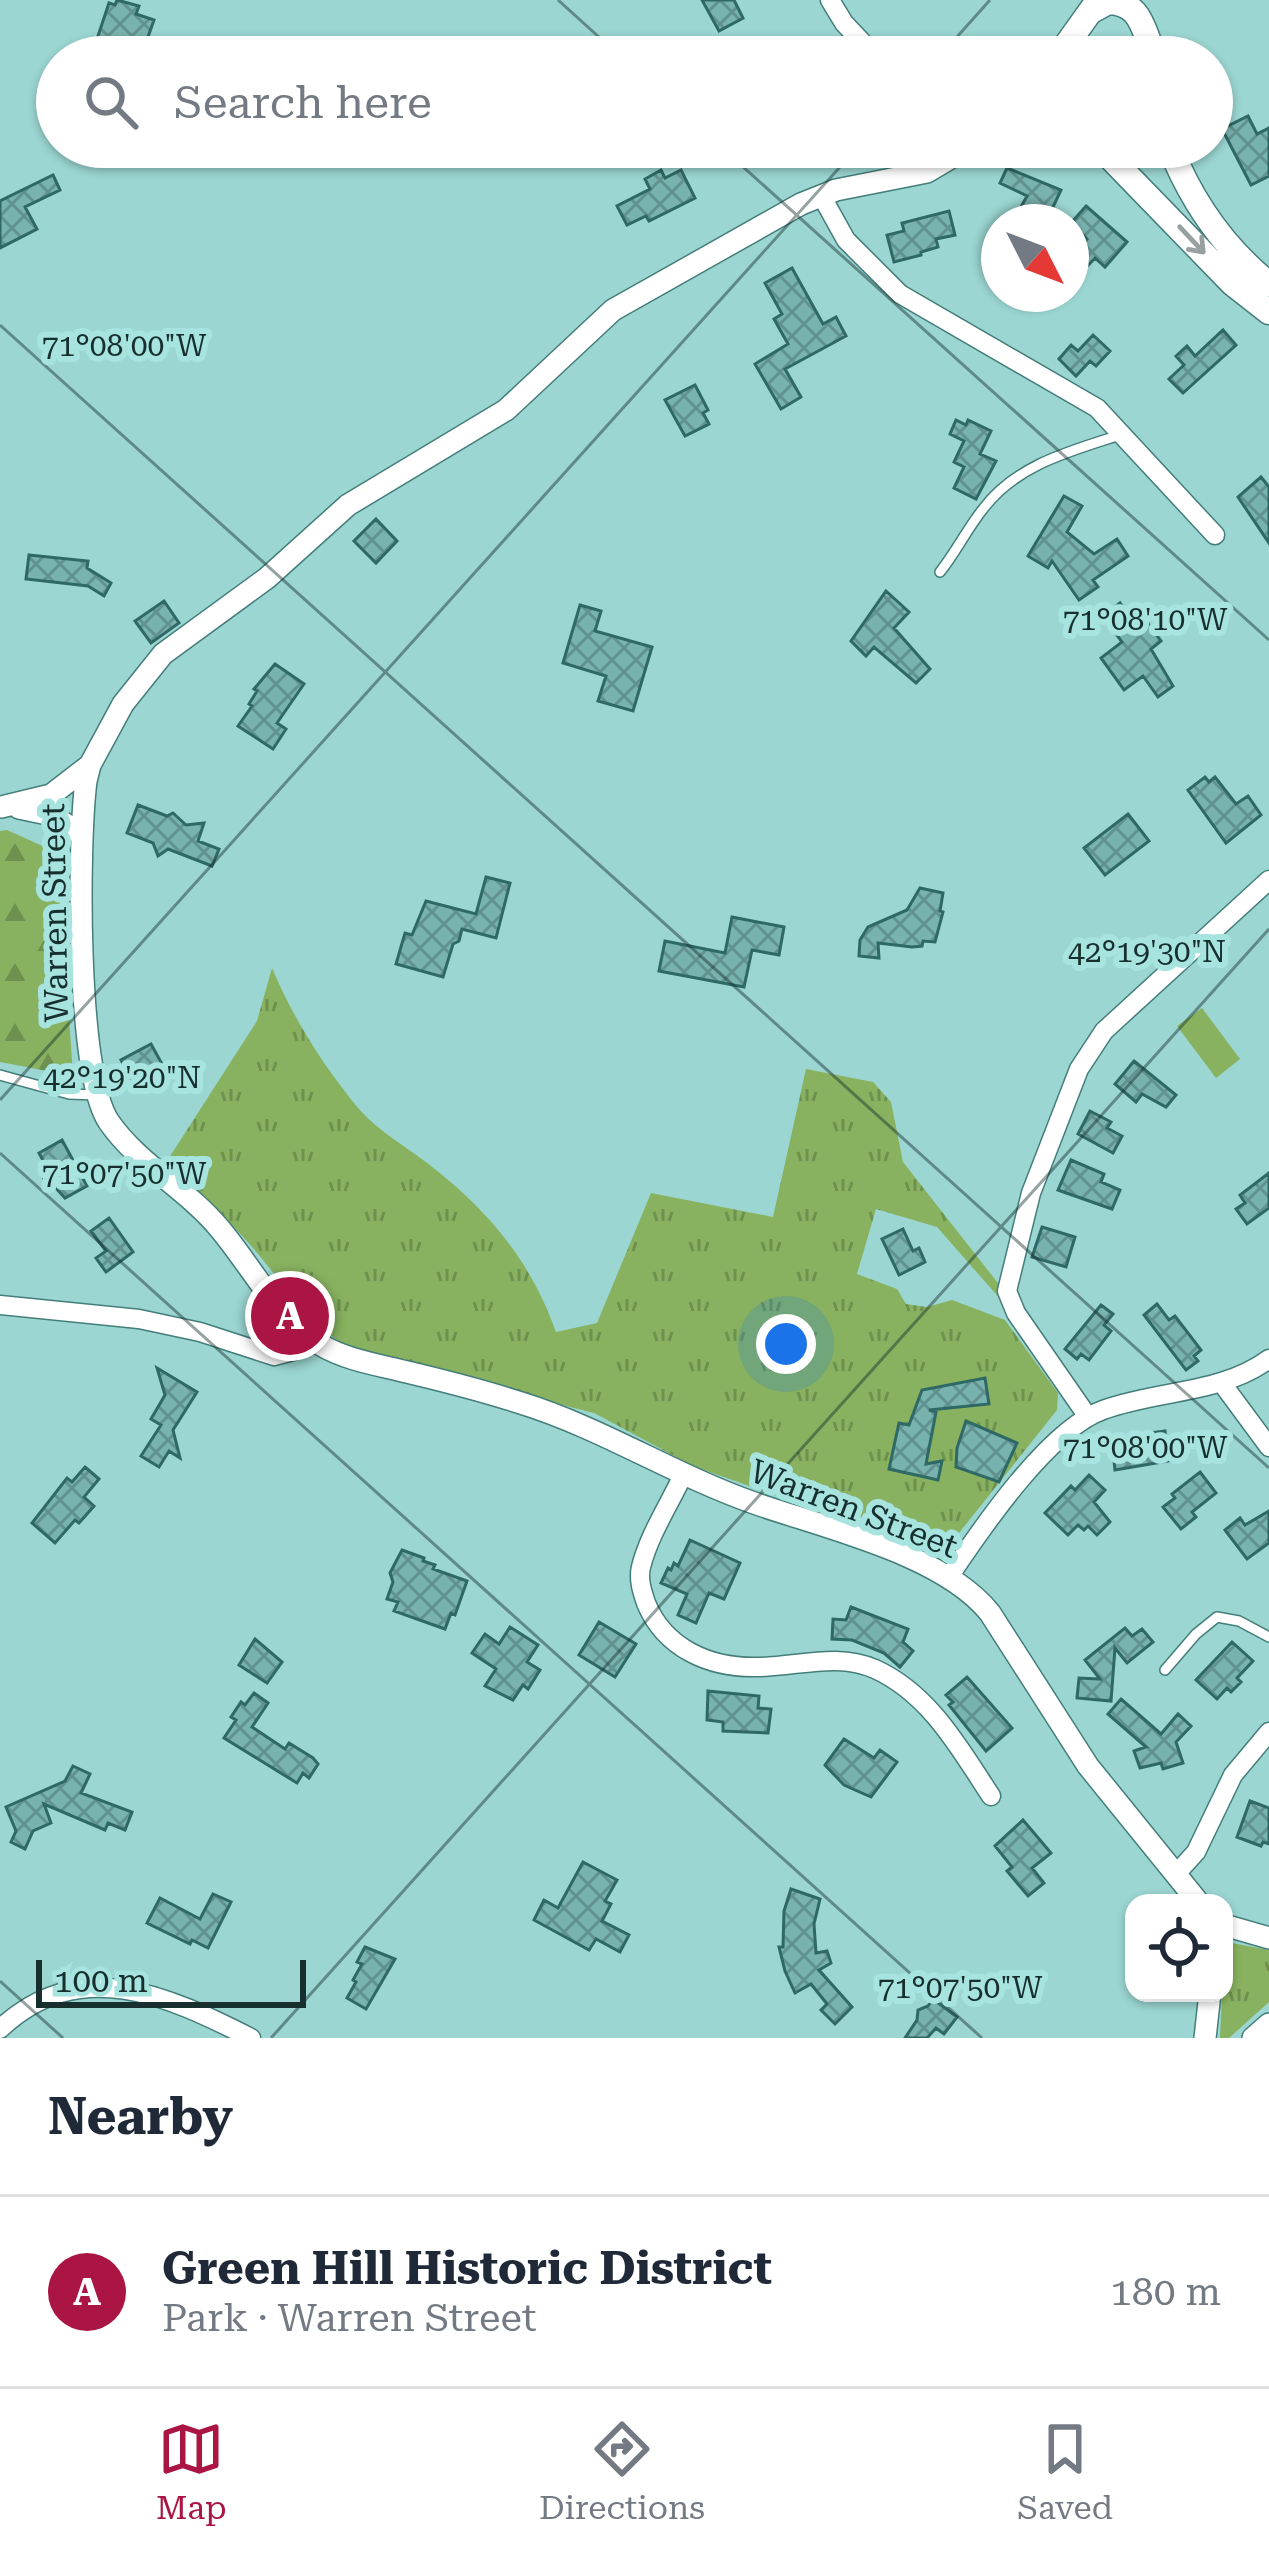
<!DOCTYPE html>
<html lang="en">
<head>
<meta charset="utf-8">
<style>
  body { margin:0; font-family:"Roboto Serif",serif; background:#f6f6f7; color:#1f2937 }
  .controls { position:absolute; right:36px; bottom:36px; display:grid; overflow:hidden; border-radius:24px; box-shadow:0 3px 9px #0004 }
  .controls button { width:108px; height:108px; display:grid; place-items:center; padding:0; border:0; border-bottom:3px solid #e0e1e3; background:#fff; color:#1f2937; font:60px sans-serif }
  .compass { position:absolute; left:981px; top:204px; width:108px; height:108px; border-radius:50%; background:#fff; box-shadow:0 3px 9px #0004; rotate:132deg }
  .scale { position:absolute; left:36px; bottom:30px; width:270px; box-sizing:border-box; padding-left:12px; border:6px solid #172f2e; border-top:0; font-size:33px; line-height:42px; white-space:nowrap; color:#172f2e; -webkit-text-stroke:9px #a7e3df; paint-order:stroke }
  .you { position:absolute; left:786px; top:1344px; width:42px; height:42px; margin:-30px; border:9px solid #fff; border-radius:50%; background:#1a73e8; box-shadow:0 0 0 18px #1a73e833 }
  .badge { display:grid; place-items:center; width:78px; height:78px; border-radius:50%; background:#aa1544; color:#fff; font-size:39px; font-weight:700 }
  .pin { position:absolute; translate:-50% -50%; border:6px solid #fff; box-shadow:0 3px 12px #0006 }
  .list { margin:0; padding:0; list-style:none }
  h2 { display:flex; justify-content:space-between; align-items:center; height:156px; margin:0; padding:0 48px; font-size:51px }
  h2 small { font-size:39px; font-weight:400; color:#747a83 }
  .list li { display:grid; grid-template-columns:78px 1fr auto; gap:36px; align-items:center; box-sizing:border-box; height:192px; padding:0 48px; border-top:3px solid #e0e1e3 }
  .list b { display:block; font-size:45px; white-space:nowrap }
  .list p { margin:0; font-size:39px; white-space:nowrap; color:#747a83 }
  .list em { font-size:39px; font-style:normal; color:#747a83 }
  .icon { flex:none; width:66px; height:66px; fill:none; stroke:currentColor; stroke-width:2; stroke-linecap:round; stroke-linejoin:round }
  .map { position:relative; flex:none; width:1269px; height:2038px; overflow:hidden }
  .search { position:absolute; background:#fff; box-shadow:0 3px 9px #0004; left:36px; right:36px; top:36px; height:132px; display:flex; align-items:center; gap:30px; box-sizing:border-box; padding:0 42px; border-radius:66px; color:#747a83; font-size:45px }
  .sheet { height:348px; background:#fff }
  nav { display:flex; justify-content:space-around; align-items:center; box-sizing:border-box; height:168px; border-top:3px solid #e0e1e3; background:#fff; font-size:33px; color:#747a83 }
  nav a { display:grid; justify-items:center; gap:6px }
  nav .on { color:#aa1544 }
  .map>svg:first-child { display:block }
  .green { fill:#88b25f }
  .forest { fill:url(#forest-firs) }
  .park { fill:url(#park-tufts) }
  .building { fill:url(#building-cross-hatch); stroke:#2f6966; stroke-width:3 }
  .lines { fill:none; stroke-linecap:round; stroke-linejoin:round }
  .service-casing { stroke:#447e7b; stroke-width:12 }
  .minor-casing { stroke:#447e7b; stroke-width:21 }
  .tertiary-casing { stroke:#447e7b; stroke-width:24 }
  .secondary-casing { stroke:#447e7b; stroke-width:27 }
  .service { stroke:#fff; stroke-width:9 }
  .minor { stroke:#fff; stroke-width:18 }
  .tertiary { stroke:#fff; stroke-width:21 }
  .secondary { stroke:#fff; stroke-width:24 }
  .oneway { stroke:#97a1a1 }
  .ticks { fill:none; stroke:#172f2e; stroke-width:3; stroke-opacity:0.45 }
  .labels { text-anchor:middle; stroke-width:12; stroke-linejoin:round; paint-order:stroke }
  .street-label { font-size:33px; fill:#172f2e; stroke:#a7e3df }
  .ticks-label { font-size:30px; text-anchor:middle; fill:#172f2e; stroke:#a7e3df; stroke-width:12; stroke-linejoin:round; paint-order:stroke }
</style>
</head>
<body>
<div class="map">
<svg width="1269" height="2038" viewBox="0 0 1269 2038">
  <defs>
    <pattern id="forest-firs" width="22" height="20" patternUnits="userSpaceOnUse" patternTransform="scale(3)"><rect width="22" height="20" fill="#88b25f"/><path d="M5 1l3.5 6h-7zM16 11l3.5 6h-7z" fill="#6e914f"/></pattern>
    <pattern id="park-tufts" width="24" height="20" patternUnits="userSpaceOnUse" patternTransform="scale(3)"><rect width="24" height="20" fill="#88b25f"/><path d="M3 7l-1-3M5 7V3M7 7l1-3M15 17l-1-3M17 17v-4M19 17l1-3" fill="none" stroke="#6e914f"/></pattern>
    <pattern id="building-cross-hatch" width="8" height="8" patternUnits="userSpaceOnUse" patternTransform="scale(3)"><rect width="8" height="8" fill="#79b3af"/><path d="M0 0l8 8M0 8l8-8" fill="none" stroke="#62928f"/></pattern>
  </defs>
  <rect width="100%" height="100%" fill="#9bd6d2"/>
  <!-- green -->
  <path class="green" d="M 1202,1008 L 1240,1059 L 1216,1078 L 1177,1026 Z"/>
  <!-- forest -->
  <path class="forest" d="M 7,830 L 58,853 L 73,1076 L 0,1062 L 0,831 Z"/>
  <!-- park -->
  <path class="park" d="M 272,968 C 293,1018 324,1067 359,1109 C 378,1131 408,1148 431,1166 C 490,1212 531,1262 556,1332 L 597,1323 L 651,1193 L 773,1217 L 806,1069 L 873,1082 L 891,1102 L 903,1162 L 1001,1287 L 1002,1301 L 937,1227 L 876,1209 L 857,1274 L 897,1289 L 906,1304 L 927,1307 L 952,1300 L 1005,1320 L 1058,1393 L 1057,1410 L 955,1538 L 934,1547 L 904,1541 L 693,1466 L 594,1413 L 367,1356 C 305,1328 295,1296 253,1248 C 226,1217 196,1189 167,1161 L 257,1021 Z
    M 1232,1943 L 1269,1950 L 1269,2002 L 1229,2038 L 1220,2038 L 1224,1947 Z"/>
  <!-- building -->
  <path class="building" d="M 117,0 L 139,6 L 136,14 L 154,20 L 141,57 L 91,57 L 109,3 L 115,5 Z
    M 702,0 L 734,0 L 743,18 L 719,31 Z
    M 1248,116 L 1257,134 L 1269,128 L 1269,176 L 1251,185 L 1222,129 Z
    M 1007,168 L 1061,190 L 1046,222 L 1026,222 L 1031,209 L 1022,205 L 1027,196 L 1000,183 Z
    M 661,170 L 665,178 L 681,170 L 695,198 L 649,221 L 646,216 L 627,225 L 617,206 L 650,189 L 645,179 Z
    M 53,175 L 60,190 L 25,207 L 37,229 L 0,248 L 0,201 Z
    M 1086,206 L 1127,242 L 1105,267 L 1095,258 L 1080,274 L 1071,266 L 1071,258 L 1087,239 L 1071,223 Z
    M 949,211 L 955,235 L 936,239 L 938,247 L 921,252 L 921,255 L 894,262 L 887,235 L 904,231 L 902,223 Z
    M 792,268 L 823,324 L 836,317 L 846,336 L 785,369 L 801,397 L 781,409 L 755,364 L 788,344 L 774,319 L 782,314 L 765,283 Z
    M 1223,330 L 1236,345 L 1183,393 L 1169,379 L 1184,365 L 1176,356 L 1187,346 L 1195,356 Z
    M 1093,335 L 1110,351 L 1096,366 L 1090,361 L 1076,376 L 1059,359 L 1071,345 L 1078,351 Z
    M 695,385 L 708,410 L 703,413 L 709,424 L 685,436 L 665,400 Z
    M 956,420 L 966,425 L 968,420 L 991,431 L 980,454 L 996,461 L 976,499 L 954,488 L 964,467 L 954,462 L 964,441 L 950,434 Z
    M 1261,477 L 1269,487 L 1269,543 L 1238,497 Z
    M 1064,496 L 1082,506 L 1067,532 L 1094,554 L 1117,539 L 1128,556 L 1093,580 L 1098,587 L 1079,600 L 1052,561 L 1048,568 L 1028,556 Z
    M 376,519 L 397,541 L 376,563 L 354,541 Z
    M 29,555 L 88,561 L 87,568 L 111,583 L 104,596 L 88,586 L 26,579 Z
    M 886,591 L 909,612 L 894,628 L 930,669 L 916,683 L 874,647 L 866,656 L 851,641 Z
    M 164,601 L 179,623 L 151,643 L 135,621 Z
    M 1120,603 L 1133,621 L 1142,615 L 1161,641 L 1151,649 L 1173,686 L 1158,697 L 1143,676 L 1124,690 L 1101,658 L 1122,642 L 1103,616 Z
    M 580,605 L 601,611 L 595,631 L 652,647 L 633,711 L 598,701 L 606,676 L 563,663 Z
    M 275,664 L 304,684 L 277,723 L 286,729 L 273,749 L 238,726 L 252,706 L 249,704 L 257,691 L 254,689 Z
    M 1205,777 L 1209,782 L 1215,777 L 1236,804 L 1248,796 L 1261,815 L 1226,843 L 1188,790 Z
    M 138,805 L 167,816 L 173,813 L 186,825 L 204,823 L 198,841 L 219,849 L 212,866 L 168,849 L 158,856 L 153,843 L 127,833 Z
    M 1128,814 L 1149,841 L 1105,875 L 1084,848 Z
    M 486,877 L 510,883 L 496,938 L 462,929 L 459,941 L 453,944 L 443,977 L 396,964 L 405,933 L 412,935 L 426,901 L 476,914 Z
    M 920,888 L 943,893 L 940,911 L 943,912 L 935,942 L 923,941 L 922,946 L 912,947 L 878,943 L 879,958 L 859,956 L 860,940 L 868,927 L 907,910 Z
    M 732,917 L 784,927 L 779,955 L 752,950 L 744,987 L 659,971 L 665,941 L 725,953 Z
    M 151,1044 L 162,1064 L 158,1066 L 162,1074 L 136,1089 L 121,1060 Z
    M 1134,1061 L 1176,1095 L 1166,1107 L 1142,1094 L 1136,1102 L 1115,1084 Z
    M 1090,1111 L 1111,1122 L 1107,1128 L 1122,1136 L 1113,1153 L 1078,1134 Z
    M 62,1140 L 87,1186 L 65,1198 L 55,1187 L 50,1189 L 43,1177 L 50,1173 L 39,1153 Z
    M 1071,1160 L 1104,1174 L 1101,1182 L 1120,1190 L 1112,1209 L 1058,1190 Z
    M 1269,1173 L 1269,1208 L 1247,1224 L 1236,1209 L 1245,1203 L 1240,1195 Z
    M 109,1218 L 133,1252 L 106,1272 L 96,1258 L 106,1251 L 91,1231 Z
    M 1042,1227 L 1075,1237 L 1066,1267 L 1032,1257 Z
    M 903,1229 L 913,1251 L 919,1248 L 925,1262 L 899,1275 L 882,1239 Z
    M 1157,1304 L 1169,1320 L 1175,1316 L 1201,1350 L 1194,1356 L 1198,1361 L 1186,1370 L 1144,1315 Z
    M 1101,1305 L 1113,1314 L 1104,1325 L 1111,1331 L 1089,1360 L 1081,1354 L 1077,1359 L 1065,1349 Z
    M 157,1368 L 197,1392 L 173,1430 L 180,1458 L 169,1451 L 159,1467 L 141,1456 L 161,1425 L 151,1419 L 165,1395 Z
    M 985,1378 L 989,1404 L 929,1410 L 936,1412 L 926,1464 L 942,1461 L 938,1480 L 889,1469 L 899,1423 L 909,1425 L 922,1390 Z
    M 966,1421 L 1017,1443 L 999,1482 L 956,1467 L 957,1448 Z
    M 1165,1431 L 1168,1461 L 1115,1470 L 1112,1443 L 1125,1441 L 1129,1436 Z
    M 85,1467 L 99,1479 L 84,1497 L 94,1506 L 79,1523 L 75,1520 L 55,1543 L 32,1523 L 67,1478 L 72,1482 Z
    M 1200,1472 L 1216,1493 L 1192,1512 L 1196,1517 L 1181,1529 L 1163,1507 L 1175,1498 L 1172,1494 Z
    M 1089,1475 L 1105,1490 L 1094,1502 L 1110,1522 L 1097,1535 L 1088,1526 L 1084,1530 L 1078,1525 L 1068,1535 L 1045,1513 L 1071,1486 L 1075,1490 Z
    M 1269,1511 L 1269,1543 L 1247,1559 L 1225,1530 L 1240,1518 L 1245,1525 Z
    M 690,1540 L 740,1563 L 724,1599 L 709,1593 L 696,1623 L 678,1615 L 687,1594 L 661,1583 L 668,1568 L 671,1570 L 674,1563 L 678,1566 Z
    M 402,1550 L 424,1558 L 423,1561 L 435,1565 L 433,1569 L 467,1581 L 455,1615 L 451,1613 L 445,1629 L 394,1611 L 398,1602 L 387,1599 L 393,1582 L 390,1573 Z
    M 851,1607 L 908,1629 L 903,1642 L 913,1651 L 900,1667 L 884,1653 L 852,1640 L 832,1639 L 833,1619 L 846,1620 Z
    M 599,1622 L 636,1644 L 615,1677 L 579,1655 Z
    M 510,1627 L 538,1645 L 527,1662 L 540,1670 L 528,1689 L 523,1685 L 513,1700 L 485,1686 L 496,1669 L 472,1653 L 485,1634 L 499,1644 Z
    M 1125,1628 L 1132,1636 L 1142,1629 L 1153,1642 L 1127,1663 L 1115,1648 L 1111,1701 L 1077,1698 L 1079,1678 L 1100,1679 L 1085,1660 Z
    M 255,1639 L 282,1662 L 267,1683 L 239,1665 Z
    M 1232,1642 L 1253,1661 L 1237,1678 L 1241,1682 L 1231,1692 L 1227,1688 L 1217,1699 L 1196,1680 Z
    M 967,1677 L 1012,1728 L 986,1751 L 949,1705 L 953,1702 L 946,1695 Z
    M 708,1691 L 759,1696 L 758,1708 L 771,1709 L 768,1733 L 723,1731 L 723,1722 L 707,1720 Z
    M 254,1693 L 268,1703 L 252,1727 L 285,1749 L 289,1743 L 313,1758 L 318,1764 L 309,1778 L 303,1773 L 297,1783 L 224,1738 L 236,1720 L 231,1717 L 241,1702 L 245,1705 Z
    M 1121,1699 L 1161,1734 L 1178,1714 L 1191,1726 L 1176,1742 L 1183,1763 L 1163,1769 L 1161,1763 L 1140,1768 L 1134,1751 L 1146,1747 L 1108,1714 Z
    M 844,1739 L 874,1758 L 880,1750 L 897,1762 L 871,1797 L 844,1785 L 825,1765 Z
    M 73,1766 L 90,1774 L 81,1793 L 132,1812 L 125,1830 L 108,1823 L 105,1830 L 44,1804 L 51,1823 L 33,1831 L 25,1849 L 11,1842 L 16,1831 L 6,1807 L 65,1781 Z
    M 1250,1801 L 1269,1808 L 1269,1844 L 1263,1842 L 1261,1846 L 1237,1837 Z
    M 1023,1820 L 1051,1853 L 1032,1868 L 1044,1883 L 1028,1896 L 1007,1871 L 1012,1867 L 995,1846 Z
    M 583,1862 L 617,1880 L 605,1901 L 611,1904 L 602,1921 L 629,1935 L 620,1952 L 596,1939 L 589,1950 L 534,1920 L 544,1900 L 558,1908 Z
    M 791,1889 L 820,1899 L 814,1924 L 816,1953 L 827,1951 L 831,1963 L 819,1970 L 852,2007 L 835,2024 L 821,2010 L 827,2004 L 811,1984 L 795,1993 L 785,1971 L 779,1947 L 783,1947 L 784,1911 Z
    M 213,1894 L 231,1902 L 208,1948 L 192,1940 L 190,1944 L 147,1923 L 160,1898 L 200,1919 Z
    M 365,1947 L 395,1959 L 366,2009 L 347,1998 L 356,1982 L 353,1980 L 362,1964 L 357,1962 Z
    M 933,1999 L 957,2017 L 944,2034 L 936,2028 L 927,2038 L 905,2038 L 917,2020 L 918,2010 L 928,2006 Z"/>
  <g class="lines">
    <defs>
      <path id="service" d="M 940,572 C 956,552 967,529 983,509 C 1017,464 1071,451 1123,434
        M 0,1075 L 69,1094 L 96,1095
        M 1165,1670 L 1196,1634 L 1217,1617 L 1239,1621 L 1269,1637"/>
      <path id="minor" d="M 830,0 L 844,23 L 876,57
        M 821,195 L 846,240 L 900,294 L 1097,408 L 1215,535
        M 0,1305 L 139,1319 L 200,1332 L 274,1356 L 293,1351 L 309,1336
        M 1221,1382 L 1269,1447
        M 1088,1417 L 1016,1313 L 1007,1291 L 1031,1193 L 1079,1069 L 1104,1031 L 1269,880
        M 683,1475 C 669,1505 649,1535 641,1567 C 638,1579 642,1591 646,1603 C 665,1649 710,1668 757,1667 C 797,1667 837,1652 875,1669 C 930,1694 960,1749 991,1796
        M 949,1577 C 981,1529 1049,1429 1103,1410 C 1157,1390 1222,1394 1269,1359
        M 1176,1874 L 1196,1852 L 1233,1775 L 1269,1732
        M 0,2029 C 79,1954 168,1996 251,2038"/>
      <path id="tertiary" d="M 969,147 L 927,172 L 836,190 L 801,204 L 613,310 L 506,410 L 348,505 L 267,578 L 163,654 L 123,704 L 90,765 L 86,781 C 78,844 76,1074 109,1122 C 138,1164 187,1189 220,1229 C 252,1267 277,1318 321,1345 C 346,1360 379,1365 407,1372 C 445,1381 484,1391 521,1403 C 602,1428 674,1475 754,1503 C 825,1528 943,1554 990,1613 L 1088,1766 L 1199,1903
        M 1,807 L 51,795 L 90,765
        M 19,808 L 52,815 L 82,835
        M 1224,1925 L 1269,1938
        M 1205,2038 L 1210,1993
        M 1253,2038 L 1269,2024"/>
      <path id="secondary" d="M 1090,12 L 1108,2 C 1134,3 1140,17 1148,39
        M 1066,57 L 1067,44 L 1097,2
        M 1100,147 L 1232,283 L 1269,312
        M 1170,147 C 1191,200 1224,248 1269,284"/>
    </defs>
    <!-- service casing -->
    <use href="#service" class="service-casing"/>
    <!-- minor casing -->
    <use href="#minor" class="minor-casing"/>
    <!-- tertiary casing -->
    <use href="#tertiary" class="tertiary-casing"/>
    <!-- secondary casing -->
    <use href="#secondary" class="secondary-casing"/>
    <!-- service -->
    <use href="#service" class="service"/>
    <!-- minor -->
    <use href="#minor" class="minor"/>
    <!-- tertiary -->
    <use href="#tertiary" class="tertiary"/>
    <!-- secondary -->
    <use href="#secondary" class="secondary"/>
  </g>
  <!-- one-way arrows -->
  <defs><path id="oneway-shaft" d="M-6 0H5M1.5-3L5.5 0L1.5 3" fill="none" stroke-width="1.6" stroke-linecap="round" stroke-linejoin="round" transform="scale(3)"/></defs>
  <use class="oneway" href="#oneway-shaft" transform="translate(1192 240) rotate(47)"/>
  <!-- ticks -->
  <path class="ticks" d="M 558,0 L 621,57M 939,57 L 990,0M 721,147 L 1269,640M 0,325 L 1269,1468M 0,1100 L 858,147M 0,1153 L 982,2038M 0,1981 L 63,2038M 271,2038 L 1269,929"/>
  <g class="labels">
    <!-- street labels -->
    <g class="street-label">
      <text transform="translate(54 913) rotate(-91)" y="12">Warren Street</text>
      <text transform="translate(854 1508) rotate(21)" y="12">Warren Street</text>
    </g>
  </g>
  <g class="ticks-label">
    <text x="124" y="356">71°08'00"W</text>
    <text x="1145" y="630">71°08'10"W</text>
    <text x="1147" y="962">42°19'30"N</text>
    <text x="122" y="1088">42°19'20"N</text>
    <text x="124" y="1184">71°07'50"W</text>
    <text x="1145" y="1458">71°08'00"W</text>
    <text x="960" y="1998">71°07'50"W</text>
  </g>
</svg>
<div class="controls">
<button><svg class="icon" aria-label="locate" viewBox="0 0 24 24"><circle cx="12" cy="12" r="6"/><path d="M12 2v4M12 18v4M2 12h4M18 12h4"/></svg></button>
</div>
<svg class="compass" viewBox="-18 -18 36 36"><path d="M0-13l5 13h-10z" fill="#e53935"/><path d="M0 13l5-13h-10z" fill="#747a83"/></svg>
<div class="scale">100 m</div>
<div class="you"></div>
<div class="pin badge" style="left:290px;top:1316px">A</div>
<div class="search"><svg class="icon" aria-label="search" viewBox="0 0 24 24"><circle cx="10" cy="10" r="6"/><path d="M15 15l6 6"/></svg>Search here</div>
</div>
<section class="sheet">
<h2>Nearby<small></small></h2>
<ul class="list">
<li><span class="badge">A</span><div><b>Green Hill Historic District</b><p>Park · Warren Street</p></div><em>180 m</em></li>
</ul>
</section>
<nav>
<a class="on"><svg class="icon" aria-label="map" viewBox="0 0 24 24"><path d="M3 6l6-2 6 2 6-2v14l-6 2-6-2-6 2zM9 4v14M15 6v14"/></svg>Map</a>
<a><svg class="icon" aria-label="directions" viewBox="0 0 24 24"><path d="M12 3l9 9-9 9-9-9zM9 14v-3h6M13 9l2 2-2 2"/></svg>Directions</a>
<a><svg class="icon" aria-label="saved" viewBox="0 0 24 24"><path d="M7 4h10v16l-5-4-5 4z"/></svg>Saved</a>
</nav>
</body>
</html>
